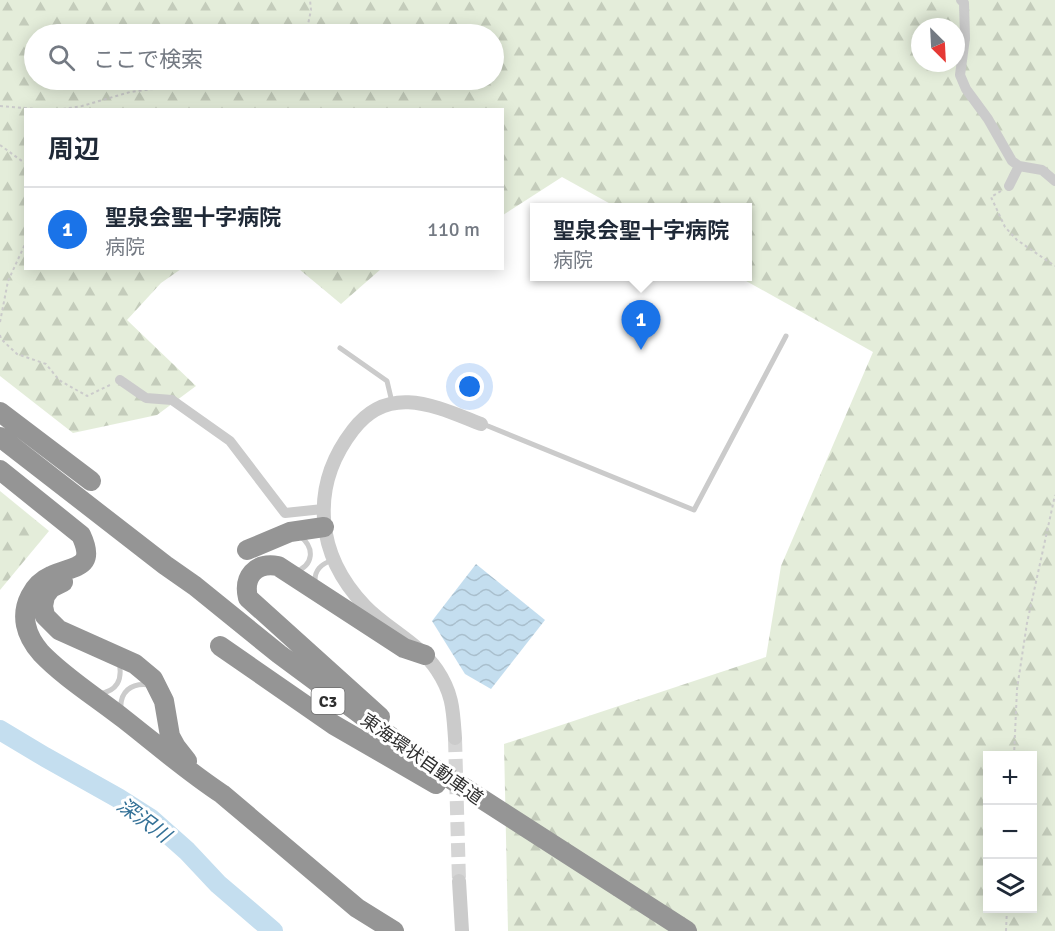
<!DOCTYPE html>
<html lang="ja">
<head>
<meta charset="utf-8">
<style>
  body { margin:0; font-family:Signika,"Noto Sans JP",sans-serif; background:#f2f2f3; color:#1f2937 }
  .controls { position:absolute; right:18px; bottom:18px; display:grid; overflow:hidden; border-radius:0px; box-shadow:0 3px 15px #0003 }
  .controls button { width:54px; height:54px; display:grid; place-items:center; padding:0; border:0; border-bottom:2px solid #e0e1e3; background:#fff; color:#1f2937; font:30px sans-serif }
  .compass { position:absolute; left:911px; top:18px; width:54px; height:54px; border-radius:50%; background:#fff; box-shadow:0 3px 15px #0003; rotate:156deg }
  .you { position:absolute; left:470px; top:387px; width:21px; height:21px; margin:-15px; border:4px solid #fff; border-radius:50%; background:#1a73e8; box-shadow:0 0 0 9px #1a73e833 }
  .badge { display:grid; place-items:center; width:39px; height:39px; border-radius:50%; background:#1a73e8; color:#fff; font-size:20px; font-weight:700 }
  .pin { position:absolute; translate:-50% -50px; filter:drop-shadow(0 2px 3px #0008) }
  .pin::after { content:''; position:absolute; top:32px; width:21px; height:18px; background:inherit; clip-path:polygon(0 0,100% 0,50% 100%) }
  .popup { position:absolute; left:530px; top:203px; width:222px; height:78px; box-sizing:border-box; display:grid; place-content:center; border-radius:0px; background:#fff; filter:drop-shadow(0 2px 4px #0005); font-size:20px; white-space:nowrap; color:#747a83 }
  .popup b { font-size:22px; color:#1f2937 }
  .popup::after { content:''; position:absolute; left:50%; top:100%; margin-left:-12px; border:12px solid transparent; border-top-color:#fff }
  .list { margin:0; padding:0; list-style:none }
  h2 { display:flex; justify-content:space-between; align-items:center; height:78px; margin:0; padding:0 24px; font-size:26px }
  h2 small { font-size:20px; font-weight:400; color:#747a83 }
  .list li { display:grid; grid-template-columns:39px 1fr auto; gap:18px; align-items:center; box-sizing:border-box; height:84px; padding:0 24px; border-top:2px solid #e0e1e3 }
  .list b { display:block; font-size:22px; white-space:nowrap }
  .list p { margin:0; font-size:20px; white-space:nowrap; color:#747a83 }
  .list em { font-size:20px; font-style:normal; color:#747a83 }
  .icon { flex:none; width:33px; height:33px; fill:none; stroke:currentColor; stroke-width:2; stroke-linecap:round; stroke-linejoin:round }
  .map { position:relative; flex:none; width:1055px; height:931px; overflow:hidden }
  .search { position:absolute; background:#fff; box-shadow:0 3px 15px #0003; left:24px; top:24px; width:480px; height:66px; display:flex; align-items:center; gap:15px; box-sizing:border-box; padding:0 21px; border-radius:33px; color:#747a83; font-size:22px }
  .panel { position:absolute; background:#fff; box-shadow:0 3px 15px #0003; left:24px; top:108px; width:480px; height:162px; border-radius:0px }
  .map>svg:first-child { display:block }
  .forest { fill:url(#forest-firs); fill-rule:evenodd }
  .water { fill:url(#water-waves) }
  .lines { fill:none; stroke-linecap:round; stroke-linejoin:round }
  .river { stroke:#c4deef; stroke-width:20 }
  .tertiary-tunnel { stroke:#d5d5d5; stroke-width:14; stroke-dasharray:14 7; stroke-linecap:butt }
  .path { stroke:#cbcbcb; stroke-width:2; stroke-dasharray:3 3; stroke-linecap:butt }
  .service { stroke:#cbcbcb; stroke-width:5 }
  .minor { stroke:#cbcbcb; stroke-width:10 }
  .tertiary { stroke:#cbcbcb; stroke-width:14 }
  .motorway { stroke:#959595; stroke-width:20 }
  .labels { text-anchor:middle; stroke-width:6; stroke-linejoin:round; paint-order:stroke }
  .shield { fill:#fff; stroke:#6d6d6d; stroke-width:1.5 }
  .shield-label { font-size:16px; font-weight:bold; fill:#2e2e2e }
  .street-label { font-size:18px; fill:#2e2e2e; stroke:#fff }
  .water-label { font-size:20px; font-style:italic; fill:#347197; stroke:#fff }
</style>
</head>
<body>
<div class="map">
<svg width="1055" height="931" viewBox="0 0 1055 931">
  <defs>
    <pattern id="forest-firs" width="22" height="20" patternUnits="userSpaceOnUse" patternTransform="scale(1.5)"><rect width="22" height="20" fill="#e4edda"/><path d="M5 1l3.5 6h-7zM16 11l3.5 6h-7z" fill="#c4ccbb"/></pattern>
    <pattern id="water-waves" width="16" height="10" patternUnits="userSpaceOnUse" patternTransform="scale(1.5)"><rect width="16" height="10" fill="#c4deef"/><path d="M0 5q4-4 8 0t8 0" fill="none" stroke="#a9bfcd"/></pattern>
  </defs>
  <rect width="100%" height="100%" fill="#fff"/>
  <!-- forest -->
  <path class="forest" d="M 0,0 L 1055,0 L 1055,931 L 508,931 L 504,744 L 766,657 L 781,566 L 873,352 L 739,277 L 748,276 L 748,208 L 616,207 L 562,177 L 503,215 L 502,110 L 26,110 L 26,268 L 181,269 L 161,283 L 127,320 L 196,386 L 157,415 L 73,433 L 0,376 ZM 920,27 L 956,27 L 956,63 L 920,63 ZM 34,34 L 494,34 L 494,80 L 34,80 ZM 988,756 L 1032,756 L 1032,908 L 988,908 Z
    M 299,269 L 381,269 L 341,304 Z
    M 0,491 L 49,531 L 0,590 Z"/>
  <!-- water -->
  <path class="water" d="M 476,564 L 545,620 L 491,689 L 465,674 L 432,621 Z"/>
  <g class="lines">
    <!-- river -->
    <path class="river" d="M 0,730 L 45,757 L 118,798 L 151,819 L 187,851 L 218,884 L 273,931"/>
    <!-- tertiary-tunnel -->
    <path class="tertiary-tunnel" d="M 455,738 L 459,881"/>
    <!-- path -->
    <path class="path" d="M 306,34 L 311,10 L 310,0
      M 0,106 L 48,110
      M 57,110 L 82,106 L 130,92 L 222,80
      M 0,145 L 26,164
      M 1001,191 L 991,197 L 1005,227 L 1017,240 L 1055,266
      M 0,322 L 8,281 L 26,242
      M 0,335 L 1,339 L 17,354 L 46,364 L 59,380 L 87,396 L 112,384
      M 1014,756 L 1017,689 L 1027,623 L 1055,495
      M 1006,931 L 1007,908"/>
    <!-- service -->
    <path class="service" d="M 340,348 L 387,381 L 392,402
      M 483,424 L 694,510 L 786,336
      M 295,572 C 314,565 315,548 300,536
      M 315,583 C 314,570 321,564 333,560
      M 99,694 C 117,691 123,680 119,662
      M 121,711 C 119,692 131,682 150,685"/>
    <!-- minor -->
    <path class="minor" d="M 961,0 L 964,3 L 965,38 L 960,75 L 966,89 L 988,119 L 1012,161 L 1019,166 L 1042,170 L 1055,181
      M 1009,186 L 1019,166
      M 120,380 L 146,398 L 172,400 L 230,441 L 285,513 L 323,509"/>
    <!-- tertiary -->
    <path class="tertiary" d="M 455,738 C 453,710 453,694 437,670 C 419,643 387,629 365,606 C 316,555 309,487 353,430 C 389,382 437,407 481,424
      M 459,881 L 462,931"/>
    <!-- motorway -->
    <path class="motorway" d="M 0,412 L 91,481
      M 0,437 L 165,565 L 195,586 L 279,654 L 429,765 L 687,931
      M 0,470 L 81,535 C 97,569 74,565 51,576 C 33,584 22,605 26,625 C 28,635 34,645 41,653 C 65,678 96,697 124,719 C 156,744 187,771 222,794 L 357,908 L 394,931
      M 247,550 L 290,532 L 324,527
      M 63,582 L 51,588 L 45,596 L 43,606 L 45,616 L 59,630 L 135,664 L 153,679 L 164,701 L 170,736 L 176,747 L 187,761
      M 220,646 L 334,725 L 436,784
      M 380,717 L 248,598 C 243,577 255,562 278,566 L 404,648 L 425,655"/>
  </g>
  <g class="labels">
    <!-- shield labels -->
    <rect class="shield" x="311.5" y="688" width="33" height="26" rx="4.5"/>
    <g class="shield-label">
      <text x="328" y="707">C3</text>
    </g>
    <!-- street labels -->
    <g class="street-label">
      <text transform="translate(422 759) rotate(35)" y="6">東海環状自動車道</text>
    </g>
    <!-- water labels -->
    <g class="water-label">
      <text transform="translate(144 820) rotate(36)" y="7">深沢川</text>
    </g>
  </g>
</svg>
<div class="controls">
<button>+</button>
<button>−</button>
<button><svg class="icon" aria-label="layers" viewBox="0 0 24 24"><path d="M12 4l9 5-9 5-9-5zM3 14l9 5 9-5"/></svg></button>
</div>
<svg class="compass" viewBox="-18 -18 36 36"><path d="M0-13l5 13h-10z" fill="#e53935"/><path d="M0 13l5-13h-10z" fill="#747a83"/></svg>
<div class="you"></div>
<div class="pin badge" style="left:641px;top:350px">1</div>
<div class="popup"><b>聖泉会聖十字病院</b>病院</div>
<div class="search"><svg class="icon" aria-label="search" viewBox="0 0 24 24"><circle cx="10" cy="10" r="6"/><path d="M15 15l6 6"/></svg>ここで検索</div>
<section class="panel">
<h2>周辺<small></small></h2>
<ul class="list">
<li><span class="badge">1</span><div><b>聖泉会聖十字病院</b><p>病院</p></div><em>110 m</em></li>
</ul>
</section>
</div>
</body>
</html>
